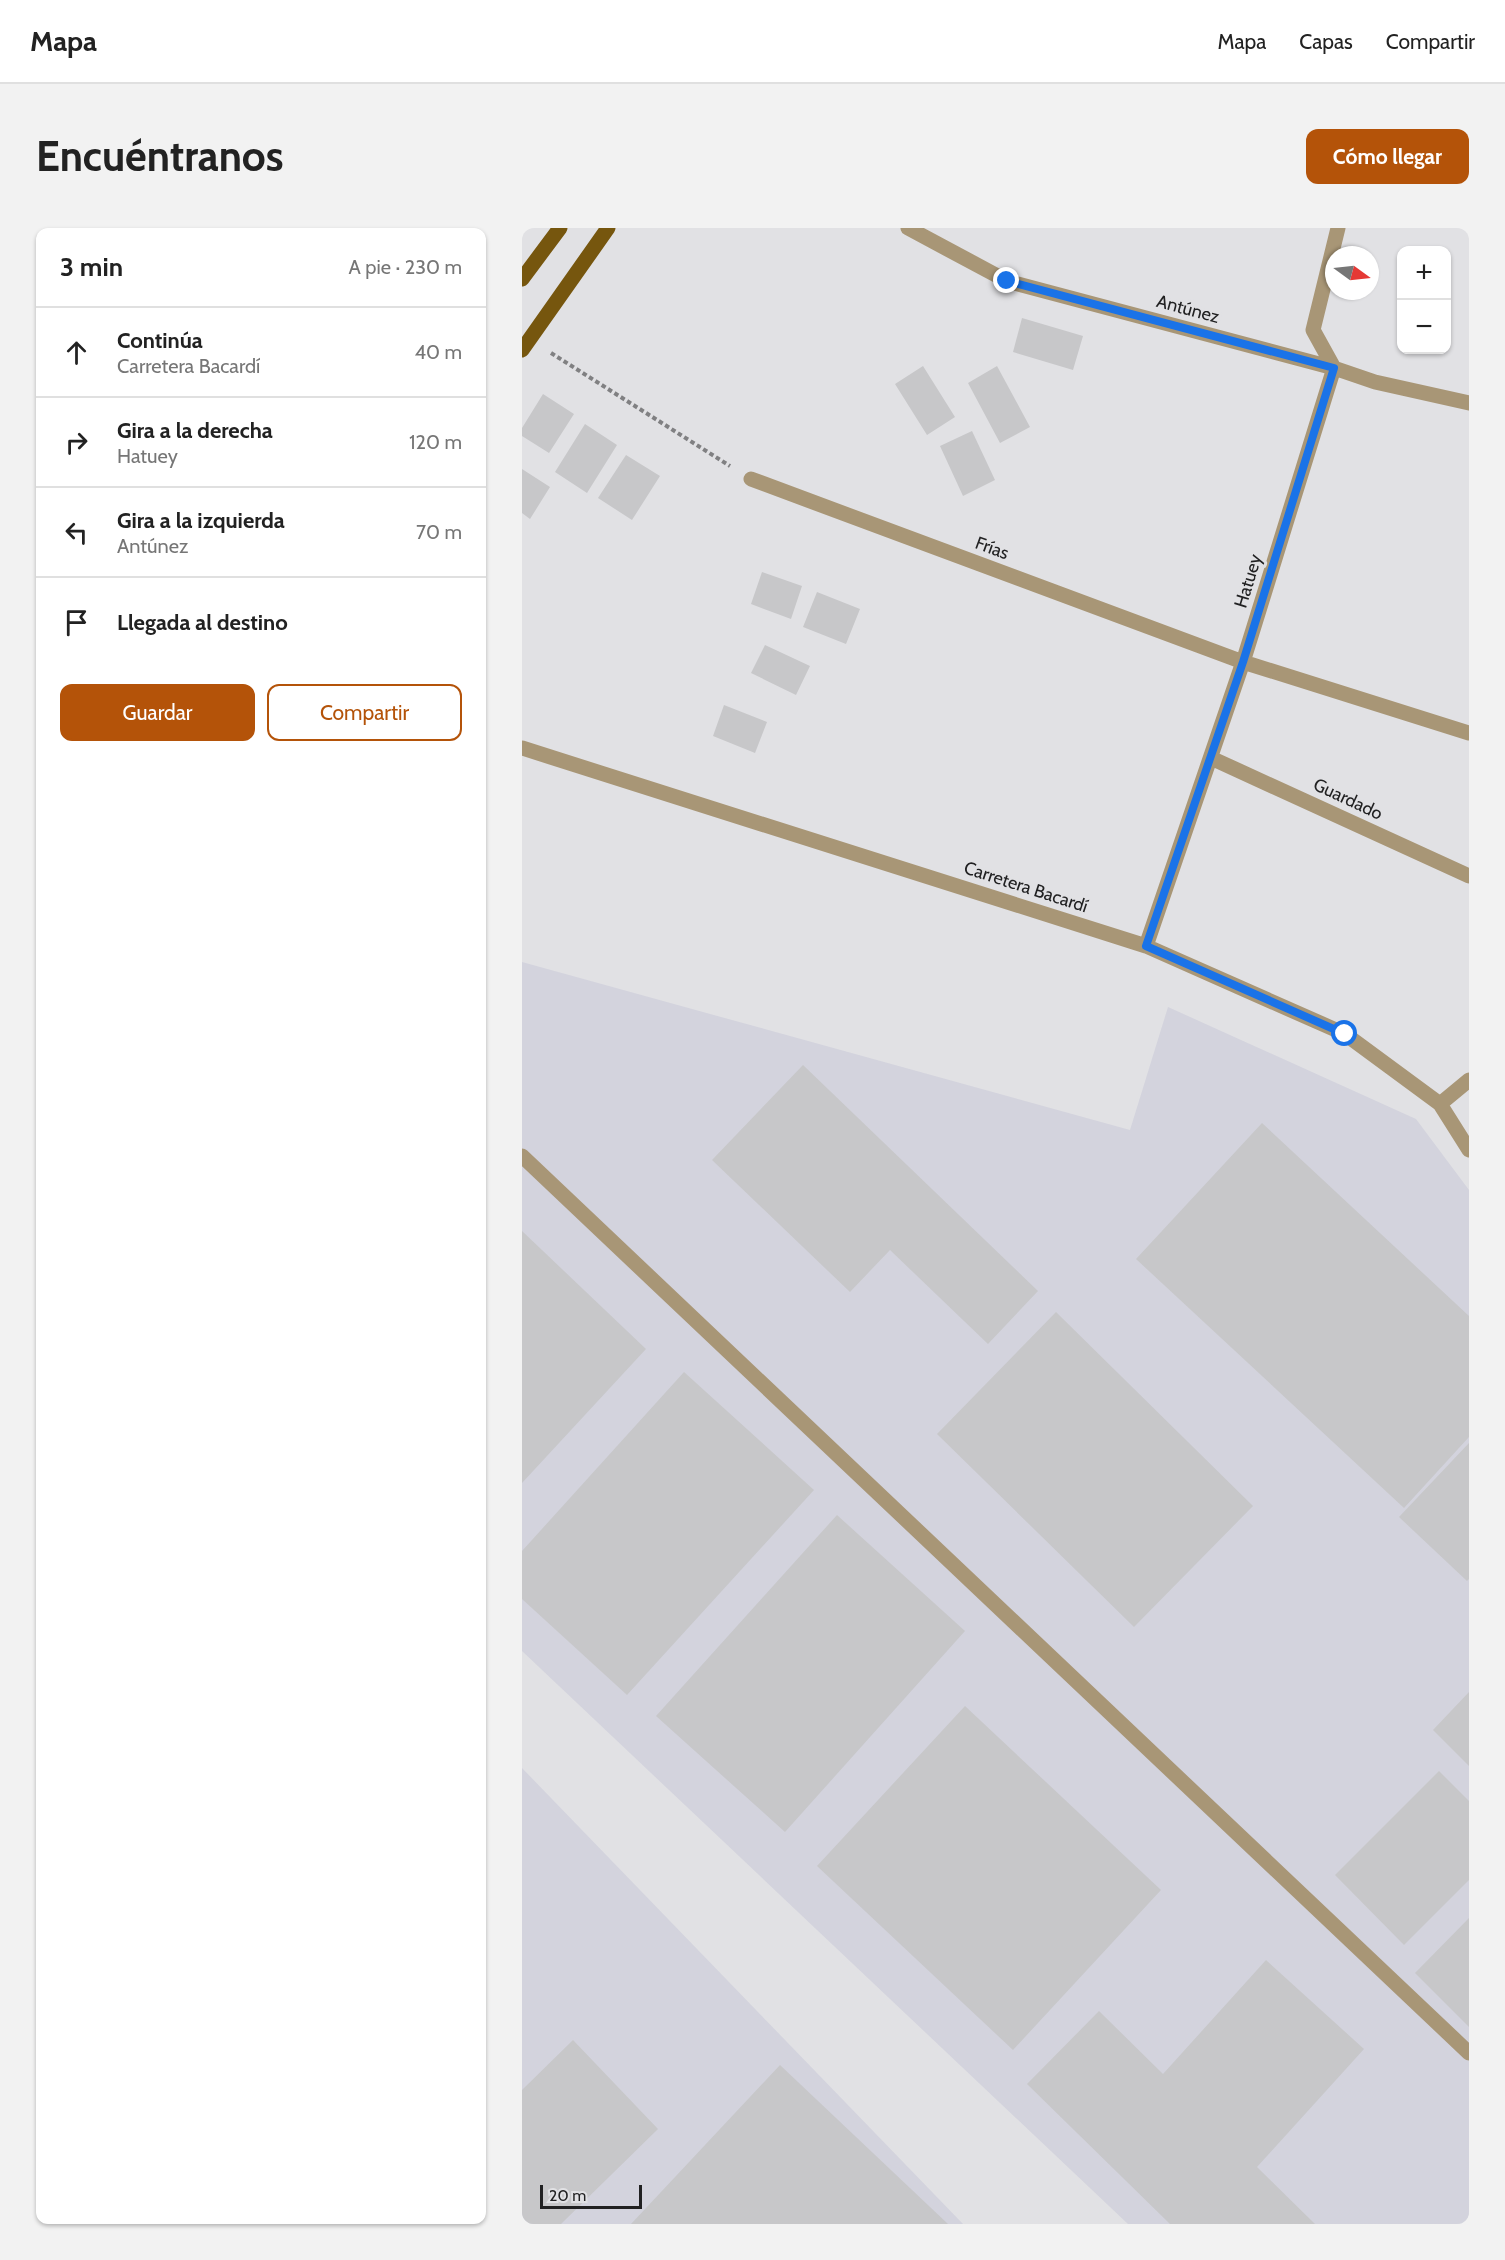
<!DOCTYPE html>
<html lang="es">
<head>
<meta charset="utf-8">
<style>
  body { margin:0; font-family:Cabin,sans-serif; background:#f2f2f2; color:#222 }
  .controls { position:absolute; right:18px; top:18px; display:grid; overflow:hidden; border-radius:12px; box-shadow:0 2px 4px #0004 }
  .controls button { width:54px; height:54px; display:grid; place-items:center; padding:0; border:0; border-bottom:2px solid #e0e0e0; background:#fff; color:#222; font:30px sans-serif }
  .compass { position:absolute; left:803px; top:18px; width:54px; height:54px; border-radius:50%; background:#fff; box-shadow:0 2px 4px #0004; rotate:105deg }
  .scale { position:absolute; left:18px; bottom:15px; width:102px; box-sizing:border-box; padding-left:6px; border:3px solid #212122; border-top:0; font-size:16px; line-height:21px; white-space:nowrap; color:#212122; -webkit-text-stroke:4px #e1e1e4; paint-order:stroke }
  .stop { position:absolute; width:18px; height:18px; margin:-14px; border:4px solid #1a73e8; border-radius:50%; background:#fff }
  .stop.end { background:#1a73e8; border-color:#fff; box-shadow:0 2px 6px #0008 }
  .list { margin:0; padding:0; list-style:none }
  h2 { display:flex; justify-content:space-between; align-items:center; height:78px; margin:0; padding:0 24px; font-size:26px }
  h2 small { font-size:20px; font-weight:400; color:#767676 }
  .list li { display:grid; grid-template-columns:39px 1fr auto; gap:18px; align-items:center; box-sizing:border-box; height:90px; padding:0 24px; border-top:2px solid #e0e0e0 }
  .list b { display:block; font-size:22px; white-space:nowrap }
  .list p { margin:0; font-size:20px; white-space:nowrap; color:#767676 }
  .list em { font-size:20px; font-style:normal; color:#767676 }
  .actions { display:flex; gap:12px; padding:18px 24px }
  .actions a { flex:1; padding:14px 0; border:2px solid #b45309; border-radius:12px; text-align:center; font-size:21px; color:#b45309 }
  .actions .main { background:#b45309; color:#fff }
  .icon { flex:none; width:33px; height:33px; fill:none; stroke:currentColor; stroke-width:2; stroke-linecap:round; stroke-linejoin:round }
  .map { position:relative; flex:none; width:947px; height:1996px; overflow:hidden; border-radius:12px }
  header { display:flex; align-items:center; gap:36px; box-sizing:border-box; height:84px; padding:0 30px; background:#fff; border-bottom:2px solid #e0e0e0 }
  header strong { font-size:28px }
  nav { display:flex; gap:33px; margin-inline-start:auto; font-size:21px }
  .intro { display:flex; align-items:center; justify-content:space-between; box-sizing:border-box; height:144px; padding:0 36px }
  h1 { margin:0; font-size:42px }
  .button { padding:15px 27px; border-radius:12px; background:#b45309; color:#fff; font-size:21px; font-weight:700 }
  main { display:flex; gap:36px; padding:0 36px }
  aside { flex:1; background:#fff; border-radius:12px; box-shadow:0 2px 4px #0004 }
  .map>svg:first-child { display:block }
  .built { fill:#d3d3dd }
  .building { fill:#c7c7c9 }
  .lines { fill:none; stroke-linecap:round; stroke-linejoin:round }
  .path { stroke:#808082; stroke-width:4; stroke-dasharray:4.5 3; stroke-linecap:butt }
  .minor { stroke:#a89676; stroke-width:15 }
  .major { stroke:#76560e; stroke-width:15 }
  .route { stroke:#1a73e8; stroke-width:8 }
  .labels { text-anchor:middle; stroke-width:6; stroke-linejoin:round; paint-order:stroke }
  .street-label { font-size:18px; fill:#212122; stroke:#e1e1e4 }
</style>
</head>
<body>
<header>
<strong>Mapa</strong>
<nav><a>Mapa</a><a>Capas</a><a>Compartir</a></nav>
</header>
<div class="intro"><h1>Encuéntranos</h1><a class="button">Cómo llegar</a></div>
<main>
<aside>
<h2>3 min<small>A pie · 230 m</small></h2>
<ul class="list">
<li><svg class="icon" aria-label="ahead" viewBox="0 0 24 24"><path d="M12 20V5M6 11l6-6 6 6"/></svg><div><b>Continúa</b><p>Carretera Bacardí</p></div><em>40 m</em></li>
<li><svg class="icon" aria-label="right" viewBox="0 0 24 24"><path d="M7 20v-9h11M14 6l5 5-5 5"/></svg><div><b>Gira a la derecha</b><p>Hatuey</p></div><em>120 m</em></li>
<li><svg class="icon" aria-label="left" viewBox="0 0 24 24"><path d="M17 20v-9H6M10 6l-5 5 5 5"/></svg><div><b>Gira a la izquierda</b><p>Antúnez</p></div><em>70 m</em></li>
<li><svg class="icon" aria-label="arrive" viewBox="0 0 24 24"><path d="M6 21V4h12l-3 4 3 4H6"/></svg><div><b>Llegada al destino</b></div></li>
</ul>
<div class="actions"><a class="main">Guardar</a><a>Compartir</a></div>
</aside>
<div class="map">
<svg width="947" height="1996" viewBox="0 0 947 1996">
  <rect width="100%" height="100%" fill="#e1e1e4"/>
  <!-- built -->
  <path class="built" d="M 0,734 L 608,902 L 646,779 L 894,891 L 947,962 L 947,1996 L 606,1996 L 0,1423 Z
    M 0,1540 L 441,1996 L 0,1996 Z"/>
  <!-- building -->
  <path class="building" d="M 500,90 L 561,108 L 551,142 L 491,124 Z
    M 401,138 L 433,189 L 405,207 L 373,156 Z
    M 475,138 L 508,199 L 478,215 L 446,155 Z
    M 21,166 L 52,186 L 27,225 L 0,208 L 0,200 Z
    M 63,196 L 95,217 L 65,265 L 33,244 Z
    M 450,203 L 473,252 L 441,268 L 418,218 Z
    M 104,227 L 138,248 L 110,292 L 76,270 Z
    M 0,241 L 28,259 L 8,291 L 0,285 Z
    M 240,344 L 280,358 L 269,391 L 229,376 Z
    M 295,364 L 338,381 L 324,416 L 281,399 Z
    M 243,417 L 288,438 L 274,467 L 229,445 Z
    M 202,477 L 245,494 L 233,525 L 191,508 Z
    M 281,837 L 516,1063 L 466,1116 L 368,1022 L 328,1064 L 190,932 Z
    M 740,895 L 947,1088 L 947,1209 L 882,1280 L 614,1031 Z
    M 0,1003 L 124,1121 L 0,1255 Z
    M 534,1084 L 731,1278 L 612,1399 L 415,1206 Z
    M 162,1144 L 292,1262 L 105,1467 L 0,1371 L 0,1323 Z
    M 947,1215 L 947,1351 L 945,1353 L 877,1289 Z
    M 315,1287 L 443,1403 L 263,1604 L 134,1488 Z
    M 947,1464 L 947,1538 L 911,1502 Z
    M 443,1478 L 639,1662 L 491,1822 L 295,1638 Z
    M 917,1543 L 947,1573 L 947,1652 L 882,1717 L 813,1647 Z
    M 947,1690 L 947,1799 L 893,1745 Z
    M 744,1732 L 842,1821 L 735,1939 L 793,1996 L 648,1996 L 505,1856 L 577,1783 L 641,1846 Z
    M 51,1812 L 136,1901 L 39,1996 L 2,1996 L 0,1994 L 0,1862 Z
    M 258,1837 L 426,1996 L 109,1996 Z"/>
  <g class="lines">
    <!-- path -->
    <path class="path" d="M 29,125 L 208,238"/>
    <!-- minor -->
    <path class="minor" d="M 386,0 L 485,53 L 812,140 L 853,154 L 947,175
      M 229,251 L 721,434 L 947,505
      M 0,520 L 624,718 L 823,806 L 918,876 L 947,922
      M 689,530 L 947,648
      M 624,718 L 721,434 L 812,140 L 791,102 L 816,0
      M 918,876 L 947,852
      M 0,928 L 947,1825"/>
    <!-- major -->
    <path class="major" d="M 0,51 L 38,0
      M 0,122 L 86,0"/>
  </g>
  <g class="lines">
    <!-- route -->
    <path class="route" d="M 485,53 L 812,140 L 721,434 L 624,718 L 823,806"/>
  </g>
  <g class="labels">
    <!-- street labels -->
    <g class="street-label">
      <text transform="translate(666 81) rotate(15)" y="6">Antúnez</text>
      <text transform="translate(470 320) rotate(20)" y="6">Frías</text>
      <text transform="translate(726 353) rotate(-73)" y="6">Hatuey</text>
      <text transform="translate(826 571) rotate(25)" y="6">Guardado</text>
      <text transform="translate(504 659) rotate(18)" y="6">Carretera Bacardí</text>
    </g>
  </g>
</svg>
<div class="controls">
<button>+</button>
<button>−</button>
</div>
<svg class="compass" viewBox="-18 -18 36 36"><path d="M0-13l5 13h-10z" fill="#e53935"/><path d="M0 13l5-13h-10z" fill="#767676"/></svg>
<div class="scale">20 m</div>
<div class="stop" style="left:823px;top:806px"></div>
<div class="stop end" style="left:485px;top:53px"></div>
</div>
</main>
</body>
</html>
